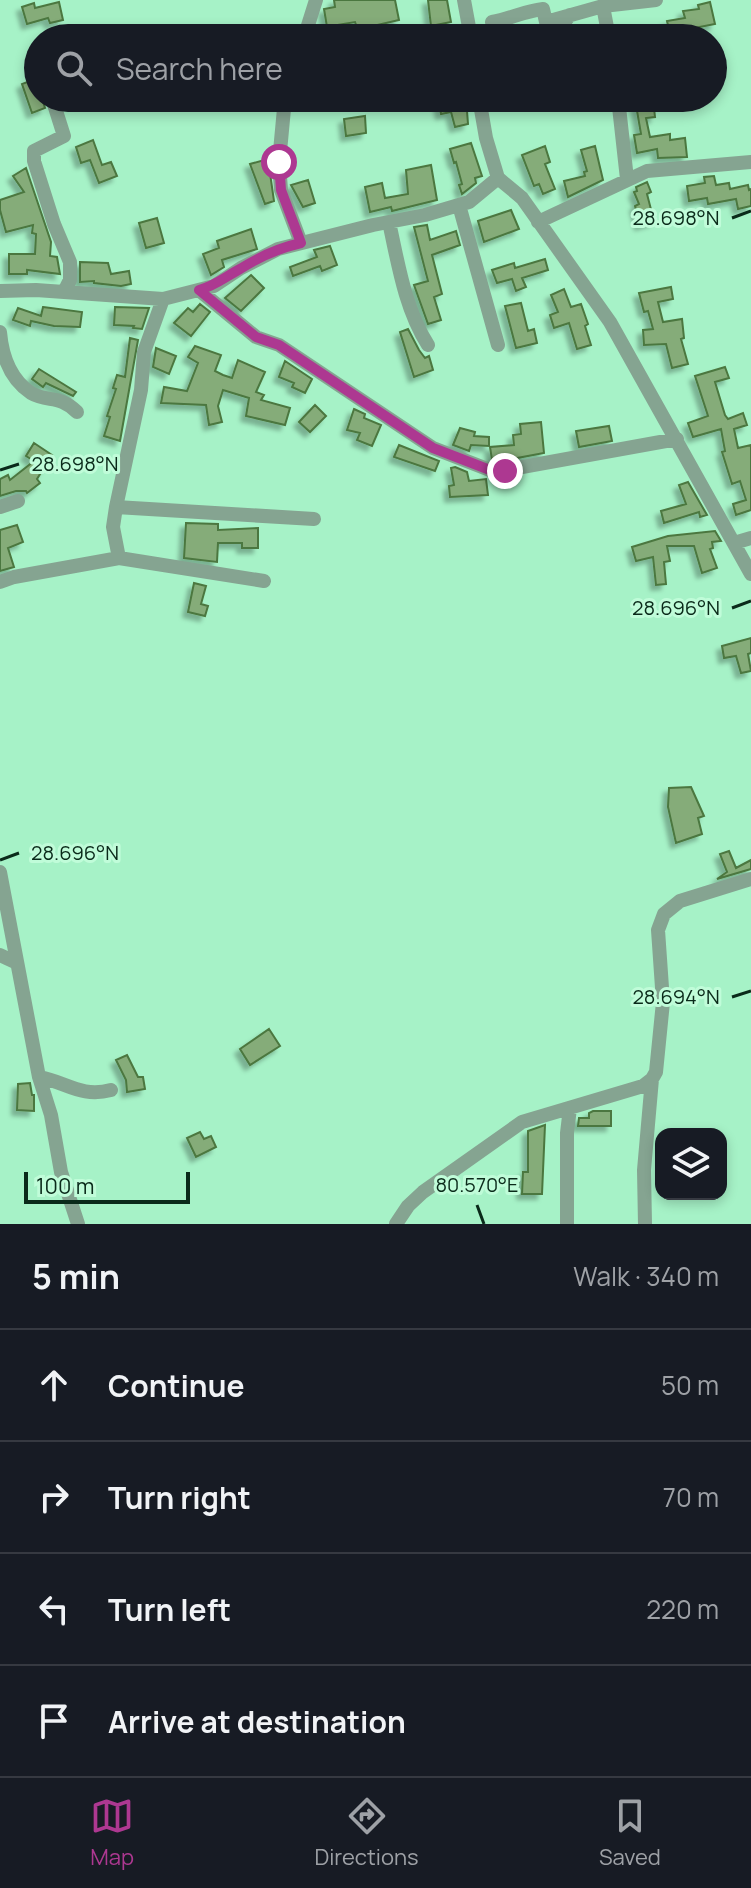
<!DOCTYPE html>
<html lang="en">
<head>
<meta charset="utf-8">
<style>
  body { margin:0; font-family:Manrope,sans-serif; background:#242831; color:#f1f3f6 }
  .controls { position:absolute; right:24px; bottom:24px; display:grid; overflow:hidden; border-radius:16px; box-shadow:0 4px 12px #0003 }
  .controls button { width:72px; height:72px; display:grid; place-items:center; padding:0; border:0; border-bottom:2px solid #363941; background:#171b24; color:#f1f3f6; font:40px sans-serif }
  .scale { position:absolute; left:24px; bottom:20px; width:166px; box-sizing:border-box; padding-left:8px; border:4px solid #0a2a1a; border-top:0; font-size:22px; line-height:28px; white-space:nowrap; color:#0a2a1a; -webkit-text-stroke:6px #c0fcd9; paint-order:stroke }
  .stop { position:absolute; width:24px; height:24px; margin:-18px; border:6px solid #ad3891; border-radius:50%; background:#fff }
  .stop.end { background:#ad3891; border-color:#fff; box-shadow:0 2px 8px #0008 }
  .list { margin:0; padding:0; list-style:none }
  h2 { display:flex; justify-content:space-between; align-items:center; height:104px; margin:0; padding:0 32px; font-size:34px }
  h2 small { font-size:26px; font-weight:400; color:#9ea1a6 }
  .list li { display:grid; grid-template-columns:52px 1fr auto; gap:24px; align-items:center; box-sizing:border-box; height:112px; padding:0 32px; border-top:2px solid #363941 }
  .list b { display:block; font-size:30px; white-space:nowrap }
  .list em { font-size:26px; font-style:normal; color:#9ea1a6 }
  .icon { flex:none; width:44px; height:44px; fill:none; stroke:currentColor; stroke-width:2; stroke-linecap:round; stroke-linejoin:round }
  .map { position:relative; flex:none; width:751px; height:1224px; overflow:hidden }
  .search { position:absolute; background:#171b24; box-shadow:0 4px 12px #0003; left:24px; right:24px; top:24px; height:88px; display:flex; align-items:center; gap:20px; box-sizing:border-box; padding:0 28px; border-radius:44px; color:#9ea1a6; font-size:30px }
  .sheet { height:552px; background:#171b24 }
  nav { display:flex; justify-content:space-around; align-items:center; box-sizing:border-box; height:112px; border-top:2px solid #363941; background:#171b24; font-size:22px; color:#9ea1a6 }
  nav a { display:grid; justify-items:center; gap:4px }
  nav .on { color:#ad3891 }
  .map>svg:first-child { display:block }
  .building { fill:#85ac79; stroke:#4c773f; stroke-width:2; filter:url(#shadow) }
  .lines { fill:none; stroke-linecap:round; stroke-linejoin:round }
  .minor { stroke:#85a491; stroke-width:14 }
  .route { stroke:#ad3891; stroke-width:10 }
  .ticks { fill:none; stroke:#0a2a1a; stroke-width:3 }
  .ticks-label { font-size:20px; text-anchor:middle; fill:#0a2a1a; stroke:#c0fcd9; stroke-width:6; stroke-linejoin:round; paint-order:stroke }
</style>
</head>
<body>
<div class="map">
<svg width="751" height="1224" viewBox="0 0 751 1224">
  <defs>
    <filter id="shadow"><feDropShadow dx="-5" dy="5" stdDeviation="2" flood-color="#0004"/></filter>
  </defs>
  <rect width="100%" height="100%" fill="#a6f2c7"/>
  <!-- building -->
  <path class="building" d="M 334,0 L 395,0 L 399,20 L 373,26 L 376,38 L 361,38 L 355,22 L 337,25 L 339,38 L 320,38 L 318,29 L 327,27 L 324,9 L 335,7 Z
    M 428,0 L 447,0 L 451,22 L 431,26 Z
    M 59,2 L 63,20 L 50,23 L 48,18 L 27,24 L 22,7 L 34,3 L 35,8 Z
    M 710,2 L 715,24 L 684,30 L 686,38 L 671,38 L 667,21 L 685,18 L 683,11 L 699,9 L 698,5 Z
    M 38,78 L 38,98 L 42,98 L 45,108 L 32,113 L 22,84 Z
    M 466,98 L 468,124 L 455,127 L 451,112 L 441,114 L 438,99 Z
    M 644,104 L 645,109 L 654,108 L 655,117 L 646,118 L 650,137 L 670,134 L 670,140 L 685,138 L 687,157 L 658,158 L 657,149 L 637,153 L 634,135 L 641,134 L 636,105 Z
    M 365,116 L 366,133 L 346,136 L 344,119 Z
    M 93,140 L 102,165 L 111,162 L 117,176 L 99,183 L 90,160 L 81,163 L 76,147 Z
    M 471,143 L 482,176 L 475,178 L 476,183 L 462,194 L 459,185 L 462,184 L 456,162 L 454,163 L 450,149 Z
    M 545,146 L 550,162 L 545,164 L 555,189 L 543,194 L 539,184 L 534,186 L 522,155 Z
    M 595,146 L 603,180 L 568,197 L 564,181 L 585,176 L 584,172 L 587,171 L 581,150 Z
    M 268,159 L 274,201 L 265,204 L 250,164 Z
    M 431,165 L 437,200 L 392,211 L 391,207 L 370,212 L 365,187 L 382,183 L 385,198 L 408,194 L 406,170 Z
    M 26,168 L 51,242 L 50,256 L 57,257 L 60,274 L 27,270 L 27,274 L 9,274 L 9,254 L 35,254 L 36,234 L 32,233 L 33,225 L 6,232 L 0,210 L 0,200 L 24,192 L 13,176 Z
    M 714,176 L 716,185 L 729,183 L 730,189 L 748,185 L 749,190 L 751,189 L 751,206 L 738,209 L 736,199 L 708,204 L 707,198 L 689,201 L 687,186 L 705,183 L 704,177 Z
    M 308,180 L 315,203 L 303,207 L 291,185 Z
    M 647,182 L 651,192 L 647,194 L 654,221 L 640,225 L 635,206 L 639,204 L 634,192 L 637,191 L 636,187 Z
    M 511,210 L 519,229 L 484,242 L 478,221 Z
    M 157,218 L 164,243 L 146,248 L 139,223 Z
    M 427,225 L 430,240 L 456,231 L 460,245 L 432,255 L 442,294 L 434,297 L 441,320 L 428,324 L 414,285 L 428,281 L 414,227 Z
    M 251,229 L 257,249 L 222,260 L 224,267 L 211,275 L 203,254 L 219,248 L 217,241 Z
    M 330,246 L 337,265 L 322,271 L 320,266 L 293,276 L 290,267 L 317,257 L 314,250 Z
    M 545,259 L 548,270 L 522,278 L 526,287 L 516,291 L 512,279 L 497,283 L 492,270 L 514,263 L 515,268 Z
    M 80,262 L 108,263 L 111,274 L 129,271 L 131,284 L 121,286 L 94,283 L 94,281 L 80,282 Z
    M 251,275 L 264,288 L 241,311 L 225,298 Z
    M 671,287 L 673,299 L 658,302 L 663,322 L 682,319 L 684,338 L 681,339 L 688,364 L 672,368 L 666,344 L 644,345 L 643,330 L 653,329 L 648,311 L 644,312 L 639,293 Z
    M 564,289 L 571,307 L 581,304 L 588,324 L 585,326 L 591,345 L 577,349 L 569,323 L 554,328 L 550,315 L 558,312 L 551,295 Z
    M 521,303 L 528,331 L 534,329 L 537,343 L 516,348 L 505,306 Z
    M 200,304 L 210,312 L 191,336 L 174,323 L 188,308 L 193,312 Z
    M 43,307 L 82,312 L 80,327 L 54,326 L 31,321 L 30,326 L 13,320 L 18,308 L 41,316 Z
    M 115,307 L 149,308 L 142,329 L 133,328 L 134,326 L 114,325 Z
    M 408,329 L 419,350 L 425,358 L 429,356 L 433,370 L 414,377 L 400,332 Z
    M 130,338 L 138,340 L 120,441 L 104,436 L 110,417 L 107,416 L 116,389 L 113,388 L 117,375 L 125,377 Z
    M 195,346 L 221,355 L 215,371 L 223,375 L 232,378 L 238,360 L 265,372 L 256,392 L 264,395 L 261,400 L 290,408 L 285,425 L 246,416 L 249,398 L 223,390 L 218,406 L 222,422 L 209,425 L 206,405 L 161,403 L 164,387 L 187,391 L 198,363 L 188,357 Z
    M 156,348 L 176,356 L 169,374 L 153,367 Z
    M 285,361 L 312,379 L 305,393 L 292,387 L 294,383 L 279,377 Z
    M 725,367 L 729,378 L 715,382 L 725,415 L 728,419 L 743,413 L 747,425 L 734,429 L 738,448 L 751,445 L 751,510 L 736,515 L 733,504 L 746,500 L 740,481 L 732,484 L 722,452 L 725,451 L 721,429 L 693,437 L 688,423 L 708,416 L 695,376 Z
    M 39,369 L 76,392 L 73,396 L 46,383 L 43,387 L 32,379 Z
    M 315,405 L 326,416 L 310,432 L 299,422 Z
    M 354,409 L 365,414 L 364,418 L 381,425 L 372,446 L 357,440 L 360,433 L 347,430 Z
    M 541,422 L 544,453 L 496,462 L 492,460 L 490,447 L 514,445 L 513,435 L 521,434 L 520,424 Z
    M 609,426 L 612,441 L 579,447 L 576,431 Z
    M 460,428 L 475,432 L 474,436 L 489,437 L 489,446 L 471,445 L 469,451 L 453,445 Z
    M 34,443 L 52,455 L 37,479 L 40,483 L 27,493 L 26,491 L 16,491 L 0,496 L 0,479 L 8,475 L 10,480 L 34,461 L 26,456 Z
    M 399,445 L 439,461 L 435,471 L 394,457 Z
    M 455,467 L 467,472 L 469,481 L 486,479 L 488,495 L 450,497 L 449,486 L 454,485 L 451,468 Z
    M 688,482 L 707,515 L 700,517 L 699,512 L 664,523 L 661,511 L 686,504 L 679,485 Z
    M 186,523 L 218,524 L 218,530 L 258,528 L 258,548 L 242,548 L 242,543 L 218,543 L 217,562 L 184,558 Z
    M 17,525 L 23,542 L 8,548 L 14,567 L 0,571 L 0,530 Z
    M 715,531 L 721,541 L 712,542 L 713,548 L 710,549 L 717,568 L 702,573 L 694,546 L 667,546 L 670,561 L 664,562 L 666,584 L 656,585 L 653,557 L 636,561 L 632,547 L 668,536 Z
    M 194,583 L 206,586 L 201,604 L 208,606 L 205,616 L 188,612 Z
    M 751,638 L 751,653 L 748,654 L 751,671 L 741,673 L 736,656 L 724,658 L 722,646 Z
    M 691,787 L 704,816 L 698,818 L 702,834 L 676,843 L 668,807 L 669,788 Z
    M 729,851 L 736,868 L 751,860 L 751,869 L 717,879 L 727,872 L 720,854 Z
    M 269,1029 L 280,1046 L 250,1065 L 240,1049 Z
    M 127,1055 L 138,1077 L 143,1077 L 145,1089 L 127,1092 L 126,1080 L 116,1060 Z
    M 30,1083 L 32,1095 L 34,1095 L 34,1111 L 17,1110 L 18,1084 Z
    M 593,1111 L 611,1111 L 611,1126 L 578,1126 L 579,1118 L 589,1118 L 589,1113 Z
    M 545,1125 L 542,1194 L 522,1194 L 523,1172 L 528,1172 L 528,1131 Z
    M 200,1132 L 204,1139 L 211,1136 L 216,1147 L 196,1157 L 187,1138 Z"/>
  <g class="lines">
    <!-- minor -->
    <path class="minor" d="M 464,0 L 471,38
      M 603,6 L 609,38
      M 492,22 C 510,19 524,11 543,9 L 546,22 L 603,6 L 656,0
      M 304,38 L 316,0
      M 552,38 L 570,15
      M 52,98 L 64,136 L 34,151 L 34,161 L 54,224 L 70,262 L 70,280 L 64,292
      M 285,98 L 279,162 L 281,190 L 301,243
      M 479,98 L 486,138 L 498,178 L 522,198 L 610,322 L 751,574
      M 618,98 L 627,179
      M 459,205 L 498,345
      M 389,222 C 398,263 405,309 428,345
      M 538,222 L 647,171 L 751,162
      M 199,290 L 256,337 L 279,345 L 433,448 L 495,472 L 677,439
      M 0,291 L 36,290 L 163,299 L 214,286 L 241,268 L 278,249 L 373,225 L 425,215 L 469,202 L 498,178
      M 0,332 C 2,355 10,379 31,393 C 48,403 59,394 77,412
      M 0,507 L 18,501
      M 116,507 L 314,519
      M 734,543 L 751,538
      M 119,558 L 264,581
      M 0,582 L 14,577 L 119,558 L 113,527 L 116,507 L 141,390 L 144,352 L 163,299
      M 0,872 L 39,1077 L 51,1115 L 61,1172 L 78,1224
      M 0,955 L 17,963
      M 39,1077 C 66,1082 81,1098 111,1090
      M 396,1224 L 408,1206 L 423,1192 L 522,1122 L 643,1086 L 652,1079 L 656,1072 L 663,1002 L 658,930 L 664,914 L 680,901 L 751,879
      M 567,1224 L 567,1133 L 570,1108
      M 645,1224 L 644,1170 L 652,1079"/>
  </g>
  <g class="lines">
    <!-- route -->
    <path class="route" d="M 279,162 L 281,190 L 301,243 C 279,248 259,257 240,269 C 225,277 215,286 199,290 L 256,337 L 279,345 L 433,448 L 495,472 L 505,471"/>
  </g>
  <!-- ticks -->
  <path class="ticks" d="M 732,218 L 751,211M 0,470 L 19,464M 732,608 L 751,601M 0,860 L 19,853M 732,997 L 751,991M 477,1205 L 484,1224"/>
  <g class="ticks-label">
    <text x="676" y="225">28.698°N</text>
    <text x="75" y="471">28.698°N</text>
    <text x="676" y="615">28.696°N</text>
    <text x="75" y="860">28.696°N</text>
    <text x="676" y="1004">28.694°N</text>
    <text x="477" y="1192">80.570°E</text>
  </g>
</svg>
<div class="controls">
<button><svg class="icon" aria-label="layers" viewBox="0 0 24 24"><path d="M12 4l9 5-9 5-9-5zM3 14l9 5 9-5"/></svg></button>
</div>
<div class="scale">100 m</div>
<div class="stop" style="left:279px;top:162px"></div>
<div class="stop end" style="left:505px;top:471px"></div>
<div class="search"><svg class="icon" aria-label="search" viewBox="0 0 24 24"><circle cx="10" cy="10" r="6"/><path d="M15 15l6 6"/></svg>Search here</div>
</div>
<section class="sheet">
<h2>5 min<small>Walk · 340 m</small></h2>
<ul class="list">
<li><svg class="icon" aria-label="ahead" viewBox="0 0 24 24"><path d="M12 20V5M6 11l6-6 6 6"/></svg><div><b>Continue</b></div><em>50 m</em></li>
<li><svg class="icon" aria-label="right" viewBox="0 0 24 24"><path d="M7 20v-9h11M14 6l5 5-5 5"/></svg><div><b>Turn right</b></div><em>70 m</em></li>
<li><svg class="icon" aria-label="left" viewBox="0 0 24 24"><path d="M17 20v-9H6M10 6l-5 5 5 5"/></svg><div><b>Turn left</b></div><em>220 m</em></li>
<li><svg class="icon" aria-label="arrive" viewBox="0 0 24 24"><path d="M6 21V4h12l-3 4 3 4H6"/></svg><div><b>Arrive at destination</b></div></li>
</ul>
</section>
<nav>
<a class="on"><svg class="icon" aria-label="map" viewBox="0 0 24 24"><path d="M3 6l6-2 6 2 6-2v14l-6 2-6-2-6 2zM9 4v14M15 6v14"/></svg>Map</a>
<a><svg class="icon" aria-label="directions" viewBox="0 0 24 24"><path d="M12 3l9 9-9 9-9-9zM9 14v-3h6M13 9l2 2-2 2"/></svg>Directions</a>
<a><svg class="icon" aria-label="saved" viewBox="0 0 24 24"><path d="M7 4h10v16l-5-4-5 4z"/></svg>Saved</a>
</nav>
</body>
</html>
